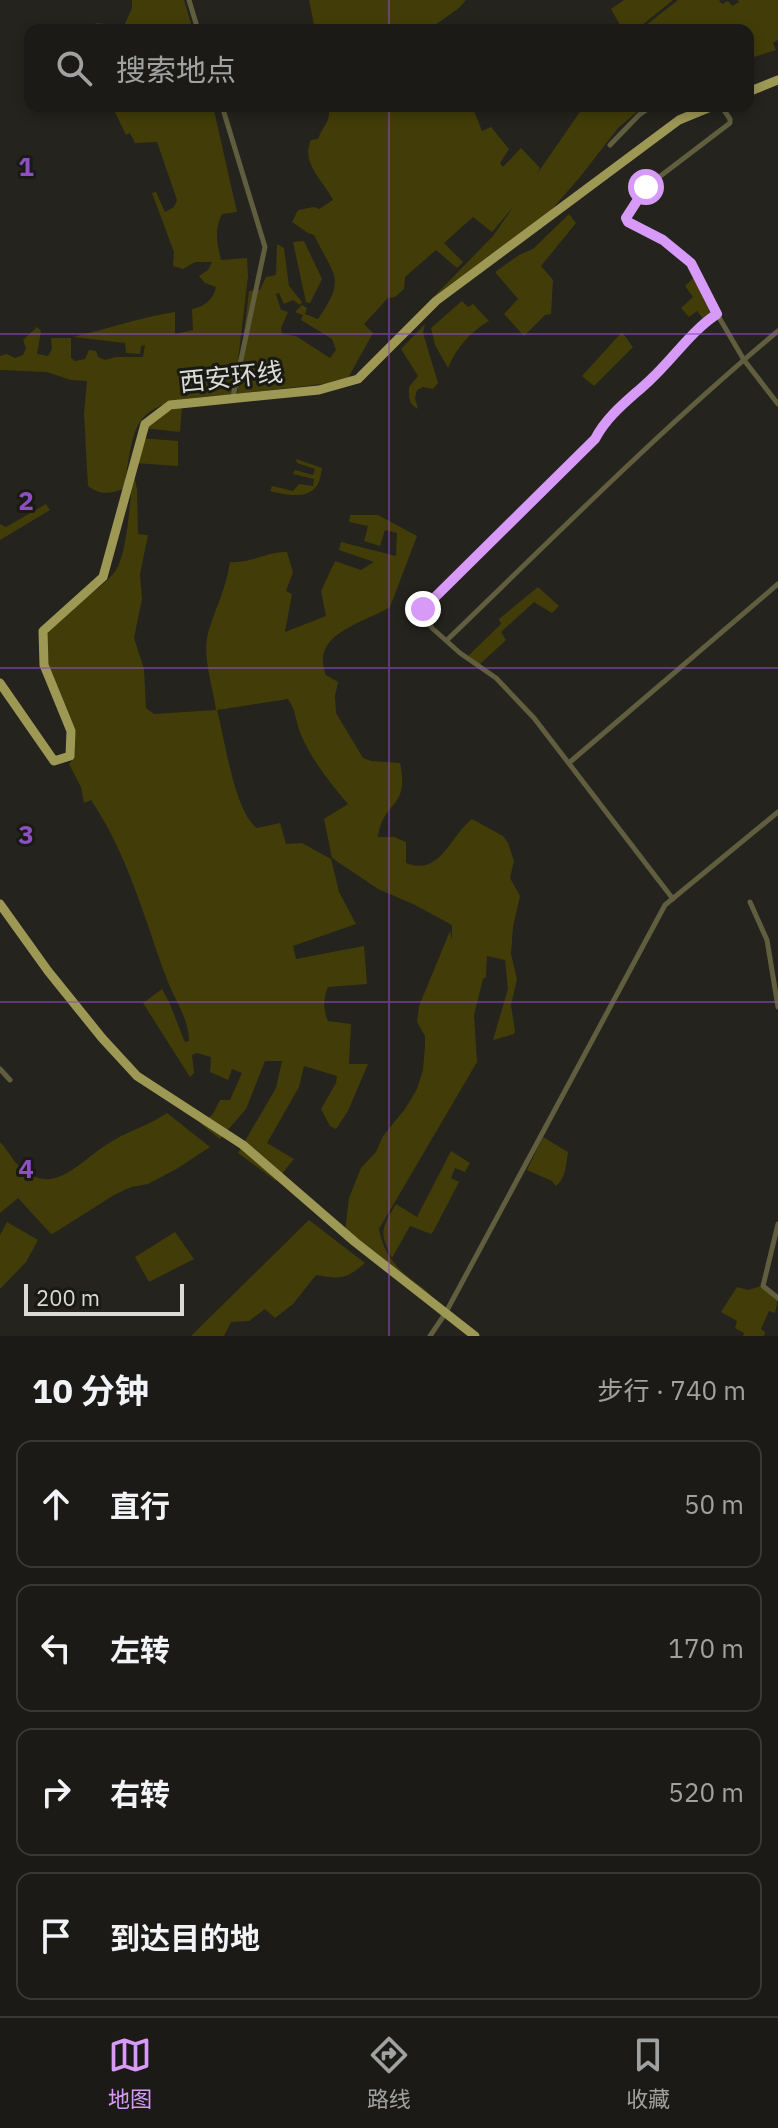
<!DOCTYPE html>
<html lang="zh">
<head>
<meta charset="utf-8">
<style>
  body { margin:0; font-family:"IBM Plex Sans","Noto Sans SC",sans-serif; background:#24231f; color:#f1f3f6 }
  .scale { position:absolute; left:24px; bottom:20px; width:160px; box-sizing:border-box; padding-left:8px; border:4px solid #dbdbd6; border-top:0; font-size:22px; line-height:28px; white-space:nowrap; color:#dbdbd6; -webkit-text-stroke:6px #1a1a14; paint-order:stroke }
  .stop { position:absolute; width:24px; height:24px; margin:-18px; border:6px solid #d89af8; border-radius:50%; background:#fff }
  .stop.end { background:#d89af8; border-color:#fff; box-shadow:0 2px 8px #0008 }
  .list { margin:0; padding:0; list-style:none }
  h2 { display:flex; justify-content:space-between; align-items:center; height:104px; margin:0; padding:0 32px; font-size:34px }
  h2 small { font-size:26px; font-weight:400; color:#a0a1a1 }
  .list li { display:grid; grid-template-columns:52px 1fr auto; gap:24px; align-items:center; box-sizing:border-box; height:128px; margin:0 16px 16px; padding:0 16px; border:2px solid #393835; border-radius:16px }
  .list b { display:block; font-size:30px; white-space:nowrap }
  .list em { font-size:26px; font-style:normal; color:#a0a1a1 }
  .icon { flex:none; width:44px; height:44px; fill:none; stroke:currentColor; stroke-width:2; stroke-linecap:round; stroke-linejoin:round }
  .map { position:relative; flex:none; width:778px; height:1336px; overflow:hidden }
  .search { position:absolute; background:#1b1a16; box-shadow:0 4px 12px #0003; left:24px; right:24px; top:24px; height:88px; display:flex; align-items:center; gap:20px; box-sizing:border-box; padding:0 28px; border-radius:16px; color:#a0a1a1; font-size:30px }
  .sheet { height:680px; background:#1b1a16 }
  nav { display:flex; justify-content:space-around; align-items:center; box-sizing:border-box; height:112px; border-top:2px solid #393835; background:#1b1a16; font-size:22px; color:#a0a1a1 }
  nav a { display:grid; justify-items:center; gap:4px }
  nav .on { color:#d89af8 }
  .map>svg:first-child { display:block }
  .green { fill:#423d08 }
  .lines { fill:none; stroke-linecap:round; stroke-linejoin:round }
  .minor { stroke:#605e3e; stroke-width:5 }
  .primary { stroke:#9e9855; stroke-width:9 }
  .route { stroke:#d89af8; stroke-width:10 }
  .grid { fill:none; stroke:#8e4fc4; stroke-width:2; stroke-opacity:0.55 }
  .labels { text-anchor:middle; stroke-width:6; stroke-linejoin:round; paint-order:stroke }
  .street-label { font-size:26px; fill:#dbdbd6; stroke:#1a1a14 }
  .grid-label { font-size:26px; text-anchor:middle; font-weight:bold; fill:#8e4fc4; stroke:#1a1a14; stroke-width:6; stroke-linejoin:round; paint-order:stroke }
</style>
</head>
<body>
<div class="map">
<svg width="778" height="1336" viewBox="0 0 778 1336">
  <rect width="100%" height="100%" fill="#24231d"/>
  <!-- green -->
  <path class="green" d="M 132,0 L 184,0 L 193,30 L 92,30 L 96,23 L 124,26 L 132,8 Z
    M 309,0 L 466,0 L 459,8 L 428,30 L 315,30 Z
    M 624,0 L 673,0 L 636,30 L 623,30 L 611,9 Z
    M 678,0 L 719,0 L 722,4 L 728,1 L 732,6 L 739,2 L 738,0 L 778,0 L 778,40 L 773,43 L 776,50 L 748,59 L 748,30 L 640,30 Z
    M 112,106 L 213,106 L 237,212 L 222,214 C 214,230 217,243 221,260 L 247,258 L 248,276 L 234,394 C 204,398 152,395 137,427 C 129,445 128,470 123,489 C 110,494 100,495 88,486 L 84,414 L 87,381 L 71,380 L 47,372 L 0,370 L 0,356 L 6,354 L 15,358 L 23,355 L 26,348 L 23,340 L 37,327 L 41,331 L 37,354 L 48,356 L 52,349 L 51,338 L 71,338 L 71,358 L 75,361 L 85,359 L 89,350 L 96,351 L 98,357 L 105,360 L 116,357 L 143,357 L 145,345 L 141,346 L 140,354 L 126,353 L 125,343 L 73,337 C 107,329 141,317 175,312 L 175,334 L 193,330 L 192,309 C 204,307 214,299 216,287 L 205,283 L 199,276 L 208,270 L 212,262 L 195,262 L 183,269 L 173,266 L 174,252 L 152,193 L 156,192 L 165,212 L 174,207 L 177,200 L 157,142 L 135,143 L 130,133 L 126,135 Z
    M 328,106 L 472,106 L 482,131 L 491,127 L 509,149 L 500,163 L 503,167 L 521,148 L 540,168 L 537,174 L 584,106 L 644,106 L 618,128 L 580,177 L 547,215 L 411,320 L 493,236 L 514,206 L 492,232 L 473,217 L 444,243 L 463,262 L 457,268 L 436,250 L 405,277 L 404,289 L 395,297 L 388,298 L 364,324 L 373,333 L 348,378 L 331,383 L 237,394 L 249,291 L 260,290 L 266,277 L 276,275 L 277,244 L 284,248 L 289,286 L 302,302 L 300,305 L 293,300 L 284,304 L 279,293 L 276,294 L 281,310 L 288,312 L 281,328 L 282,334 L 296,336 L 330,358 L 336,350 L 332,339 L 301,320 L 303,315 L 295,312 L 302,305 L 307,308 L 305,314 L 318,319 C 347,277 334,277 314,235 L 308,233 L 292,222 L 298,210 L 314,207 L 319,209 L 333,200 C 324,181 300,163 311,140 L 318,139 C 323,125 332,122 328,106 Z
    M 569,214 L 576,223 L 541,266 L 553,280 L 551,314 L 545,315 L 524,336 L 504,314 L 518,299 L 495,272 L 519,255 L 533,249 Z
    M 304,241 L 322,279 L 310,303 L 306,302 L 293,242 Z
    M 696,275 L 715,311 L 704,320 L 697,311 L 689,317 L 681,308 L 693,297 L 685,286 Z
    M 462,301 L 468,307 L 473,304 L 489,321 C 470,332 456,348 448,368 L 435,345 L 431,328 Z
    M 425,324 L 423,333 L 438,383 L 433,389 L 423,387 L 417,390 L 415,398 L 418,409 C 408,404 409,397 409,387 L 418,376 L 401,349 Z
    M 622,332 L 633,347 L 594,386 L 582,376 Z
    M 182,407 L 180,432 L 144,428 L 163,412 Z
    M 139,438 L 178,441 L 178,466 L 134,463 Z
    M 296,459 L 322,468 C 321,472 321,477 319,481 C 312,501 286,495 270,491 L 272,486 L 293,491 L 299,484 L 313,486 L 314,479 L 293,474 L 295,470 L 313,475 L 315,469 L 297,463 Z
    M 133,468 L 137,490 L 138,534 L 148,535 L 140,574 L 142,599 L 134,638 L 144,669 L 146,708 L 154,714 L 216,710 C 213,687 202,656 208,633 C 215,609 226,589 230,562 C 251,564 267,551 287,552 L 293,572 L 286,591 L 292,594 L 285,632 L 326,616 L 321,591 L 335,561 L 361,570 L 374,562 L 339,550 L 341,542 L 396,556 L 397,533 L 385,530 L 380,546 L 364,541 L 368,526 L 349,522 L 350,515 L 378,515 L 417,536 L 390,607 C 365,623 309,633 326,675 L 338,682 L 335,696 L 336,713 L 363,758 L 371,761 L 400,763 C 410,810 383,799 378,837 L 394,837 L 406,842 L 406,863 C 440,877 450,836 472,819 L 503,836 L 508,843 L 514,861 L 510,878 L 520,896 L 513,927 L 511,954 L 517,979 L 511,1005 L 515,1031 L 514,1034 L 493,1040 L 508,989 L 505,960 L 487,956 L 486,977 L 483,979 L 474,1015 L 477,1062 L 379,1229 C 383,1252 396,1269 415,1282 C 423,1288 428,1291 434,1300 L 345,1232 L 349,1198 L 361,1168 L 376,1152 L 383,1136 L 405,1109 L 417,1089 L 423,1070 L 425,1046 L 425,1036 L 417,1022 L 419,1006 L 450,931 L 452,940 L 452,925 L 415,905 L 378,889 L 332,858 L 324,819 L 348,804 C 330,783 312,760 301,735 C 296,723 296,710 288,699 L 217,710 C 225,739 234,811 257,828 L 280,823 L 286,844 L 302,843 L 331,859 L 339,892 L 356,924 L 293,946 L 296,959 L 364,946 L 367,984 L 328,987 C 323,998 323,1010 328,1021 L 351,1024 L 349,1064 L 368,1064 L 348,1111 L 336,1129 L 330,1126 L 321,1109 L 336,1083 L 337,1076 L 304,1066 L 299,1087 L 267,1143 L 294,1159 L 276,1181 L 238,1153 L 276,1088 L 282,1061 L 265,1061 L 246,1109 L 220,1139 L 201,1124 L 213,1114 L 220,1100 L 230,1100 L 242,1073 L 232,1069 L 228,1080 L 210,1072 L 211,1057 L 197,1053 L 192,1055 L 194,1073 L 190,1077 L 143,1003 L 162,989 C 172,1005 177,1024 185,1042 L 189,1041 C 189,1018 174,999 166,977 C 144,917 128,855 91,800 L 84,803 L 81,787 L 69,764 C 93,738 34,673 46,637 C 54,611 100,594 116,570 C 128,552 131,491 133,468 Z
    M 46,504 L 50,510 L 0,540 L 0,524 L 6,527 Z
    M 538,587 L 559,606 L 552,613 L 534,602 L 501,632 L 506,640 L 478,666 L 466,658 L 501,624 L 499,619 Z
    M 167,1113 L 210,1147 L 178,1168 L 148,1184 L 131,1187 L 114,1195 L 54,1233 L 51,1234 L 18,1198 L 0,1213 L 0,1142 C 6,1148 10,1155 15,1162 C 51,1200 74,1166 106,1145 C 125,1132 148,1126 167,1113 Z
    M 543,1137 L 568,1152 C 566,1164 566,1178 556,1186 L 552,1181 L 527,1170 Z
    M 451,1151 L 470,1163 L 465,1172 L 455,1168 L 451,1178 L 459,1182 L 434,1230 L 431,1234 L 410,1226 L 392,1258 C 379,1232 381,1229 396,1204 L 417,1217 Z
    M 309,1220 L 365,1263 C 345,1280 341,1279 316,1275 L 293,1304 L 275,1318 L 265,1309 L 249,1321 L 231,1322 L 224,1336 L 191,1336 Z
    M 7,1222 L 38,1240 L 26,1262 L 0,1289 L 0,1235 Z
    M 175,1232 L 194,1259 L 149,1282 L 135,1257 Z
    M 761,1286 L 778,1299 L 775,1313 L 769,1311 L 761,1329 L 765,1332 L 764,1336 L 743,1336 L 744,1333 L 735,1328 L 737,1321 L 721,1312 L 737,1287 L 748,1290 Z"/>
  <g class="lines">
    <!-- minor -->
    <path class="minor" d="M 189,0 L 198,30
      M 222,106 L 265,247 L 233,397
      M 721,106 L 730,119 L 730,123 L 646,187 L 626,218 L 628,222 L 663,240 L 691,263 L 717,314 L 744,360 L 778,404
      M 610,145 L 639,115 L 652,106
      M 447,640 C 556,535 662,428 778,331
      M 570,762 L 778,584
      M 673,899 L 534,718 L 496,678 L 460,653 L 432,628 L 422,613 L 423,609 L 595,439 C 608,414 630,399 650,380 C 673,359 691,331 717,314
      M 750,902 L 767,940 L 778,1007
      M 0,1069 L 10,1080
      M 778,1224 L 763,1286 L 778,1298
      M 430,1336 L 445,1314 L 665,905 L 778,812"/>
    <!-- primary -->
    <path class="primary" d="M 748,92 L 778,80
      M 0,683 L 54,761 L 70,756 L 71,731 L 44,665 L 43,631 L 103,577 L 145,424 L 170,405 L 319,390 L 358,379 L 436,301 L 679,120 L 713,106
      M 0,904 L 48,971 L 102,1038 L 137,1076 L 243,1145 L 355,1242 L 475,1336"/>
  </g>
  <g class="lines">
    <!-- route -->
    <path class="route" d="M 423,609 L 595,439 C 608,414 630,399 650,380 C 673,359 691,331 717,314 L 691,263 L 663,240 L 628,222 L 626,218 L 646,187"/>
  </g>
  <!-- grid -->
  <path class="grid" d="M 389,0 L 389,30M 389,106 L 389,1336M 0,334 L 778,334M 0,668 L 778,668M 0,1002 L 778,1002"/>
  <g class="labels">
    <!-- street labels -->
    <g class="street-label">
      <text transform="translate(231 377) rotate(-6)" y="9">西安环线</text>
    </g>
  </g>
  <g class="grid-label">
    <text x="26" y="176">1</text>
    <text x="26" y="510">2</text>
    <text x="26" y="844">3</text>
    <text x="26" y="1178">4</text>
  </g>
</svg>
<div class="scale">200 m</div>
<div class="stop" style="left:646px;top:187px"></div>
<div class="stop end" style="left:423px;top:609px"></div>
<div class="search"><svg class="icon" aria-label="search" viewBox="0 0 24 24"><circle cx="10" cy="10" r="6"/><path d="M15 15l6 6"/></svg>搜索地点</div>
</div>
<section class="sheet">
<h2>10 分钟<small>步行 · 740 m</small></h2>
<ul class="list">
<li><svg class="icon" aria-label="ahead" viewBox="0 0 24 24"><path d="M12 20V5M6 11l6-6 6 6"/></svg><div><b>直行</b></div><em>50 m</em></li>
<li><svg class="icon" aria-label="left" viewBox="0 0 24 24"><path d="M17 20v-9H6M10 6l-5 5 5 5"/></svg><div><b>左转</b></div><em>170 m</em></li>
<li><svg class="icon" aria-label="right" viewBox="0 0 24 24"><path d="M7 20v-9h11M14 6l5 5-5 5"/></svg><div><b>右转</b></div><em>520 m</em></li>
<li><svg class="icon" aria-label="arrive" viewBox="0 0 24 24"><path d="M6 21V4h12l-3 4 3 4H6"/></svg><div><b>到达目的地</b></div></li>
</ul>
</section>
<nav>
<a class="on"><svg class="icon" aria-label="map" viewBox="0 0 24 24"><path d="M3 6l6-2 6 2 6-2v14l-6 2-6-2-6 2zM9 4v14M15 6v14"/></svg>地图</a>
<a><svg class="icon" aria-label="directions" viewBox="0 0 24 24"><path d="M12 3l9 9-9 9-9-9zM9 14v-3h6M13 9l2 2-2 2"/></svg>路线</a>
<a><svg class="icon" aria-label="saved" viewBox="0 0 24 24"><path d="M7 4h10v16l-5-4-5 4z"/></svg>收藏</a>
</nav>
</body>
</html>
